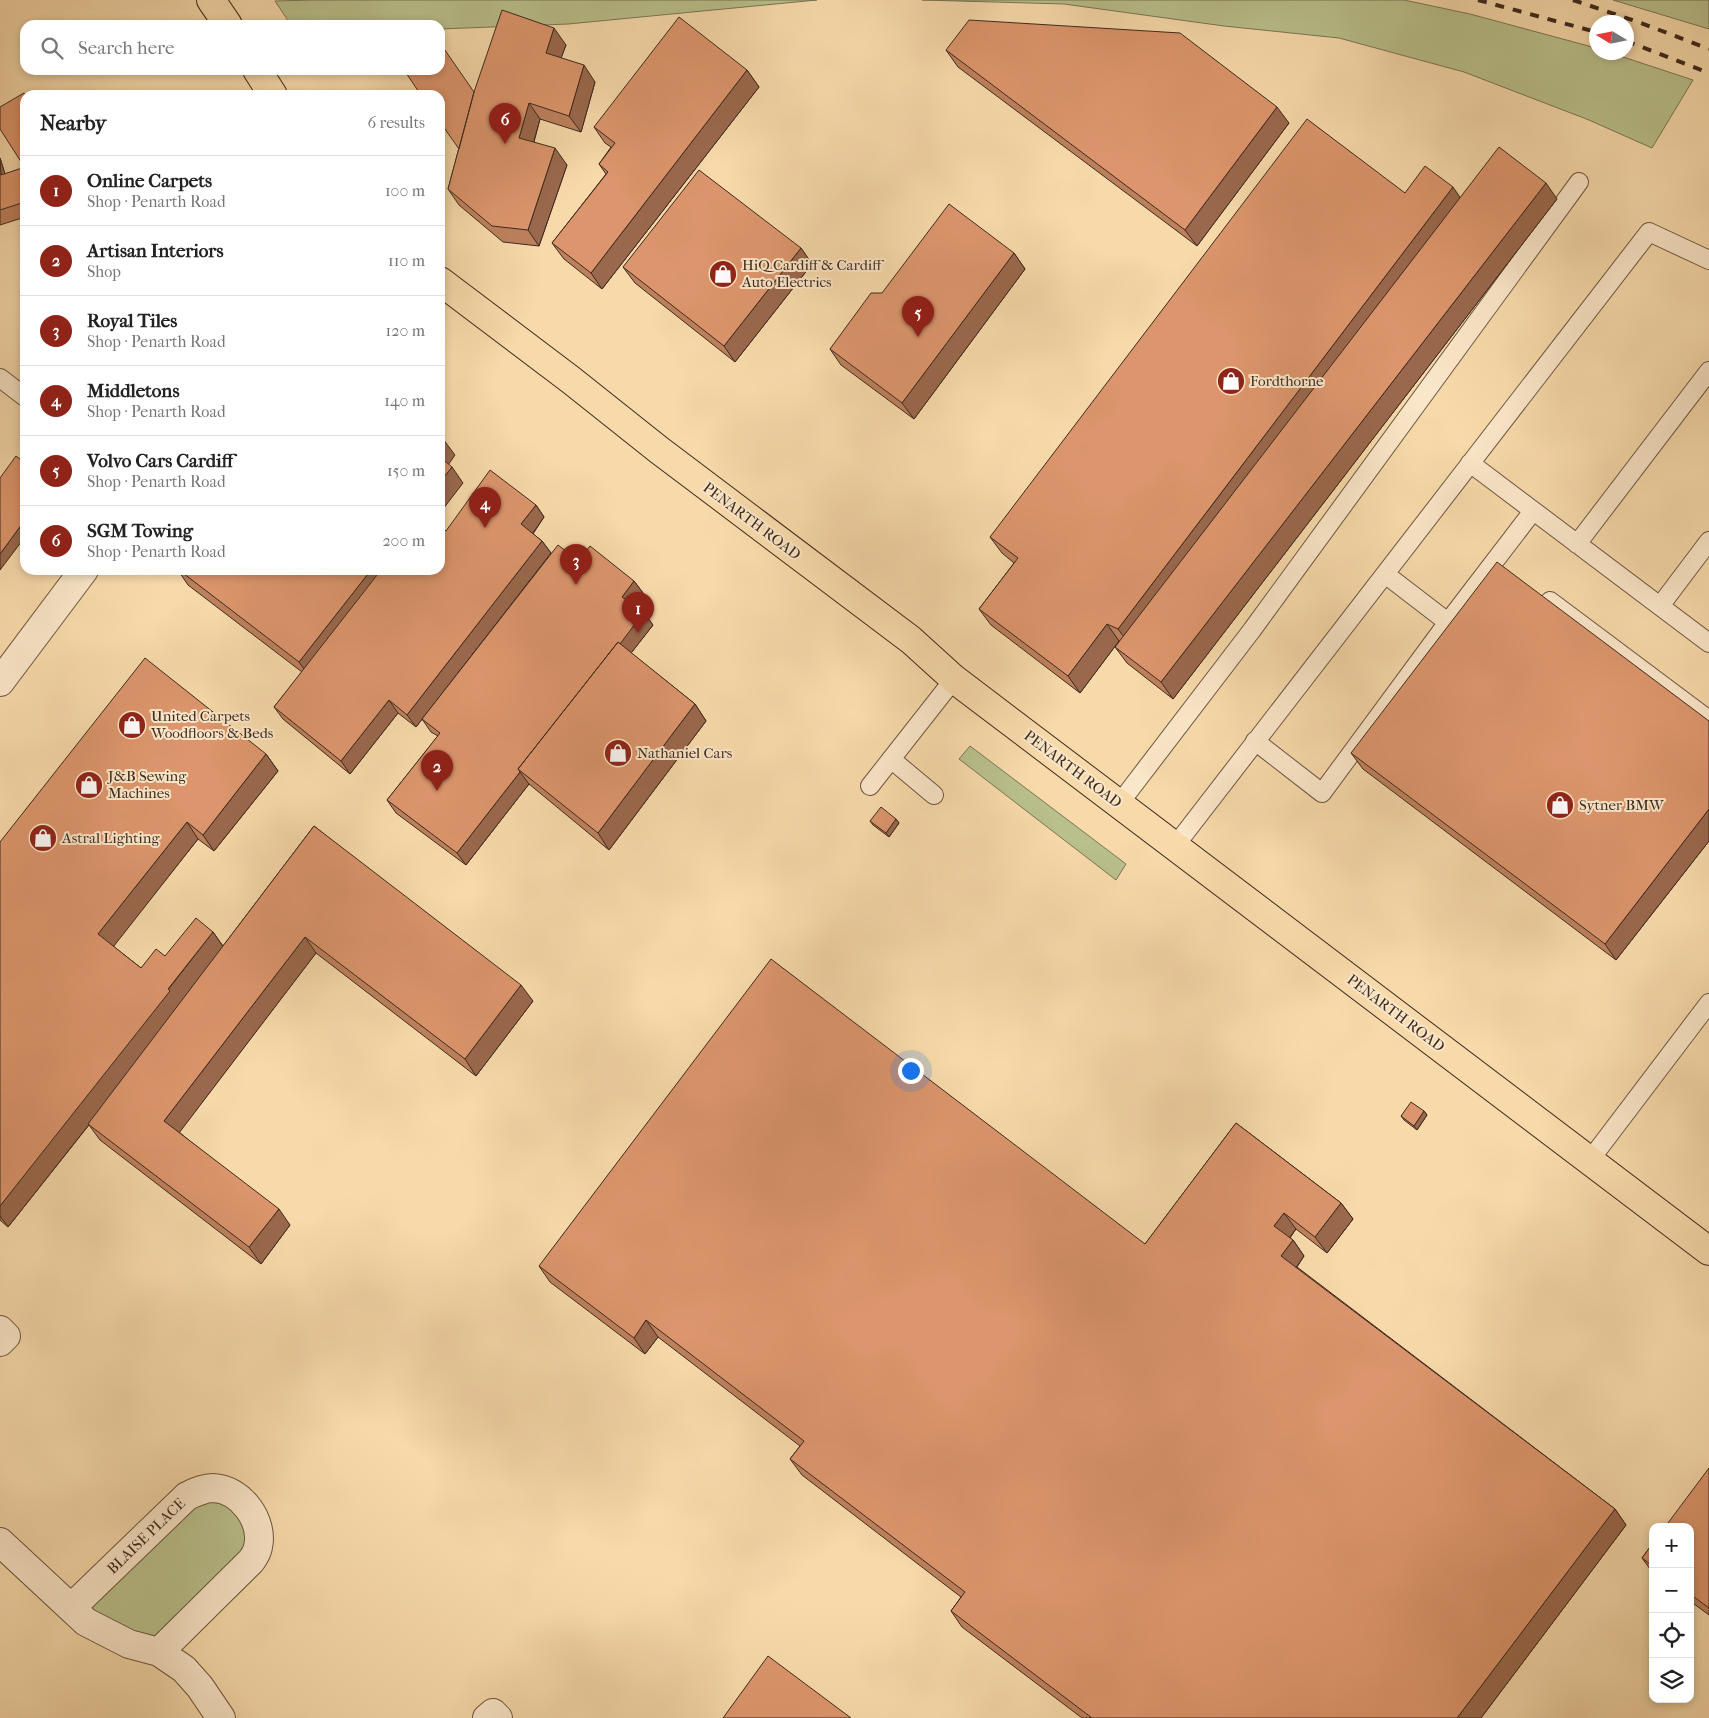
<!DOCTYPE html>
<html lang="en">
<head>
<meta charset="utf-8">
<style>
  body { margin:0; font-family:"IM FELL French Canon",serif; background:#f2f2f2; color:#222 }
  .controls { position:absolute; right:15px; bottom:15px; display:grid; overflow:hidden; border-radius:10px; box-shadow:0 2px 8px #0003 }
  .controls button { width:45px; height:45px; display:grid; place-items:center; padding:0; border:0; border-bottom:1px solid #e0e0e0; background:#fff; color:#222; font:25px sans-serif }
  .compass { position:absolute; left:1589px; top:15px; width:45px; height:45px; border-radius:50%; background:#fff; box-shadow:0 2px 8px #0003; rotate:280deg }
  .you { position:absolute; left:910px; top:1070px; width:18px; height:18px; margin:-12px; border:4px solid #fff; border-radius:50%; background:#1a73e8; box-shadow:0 0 0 8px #1a73e833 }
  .badge { display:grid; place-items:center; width:32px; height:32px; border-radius:50%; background:#8f2418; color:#fff; font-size:16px; font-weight:700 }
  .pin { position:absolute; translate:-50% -41px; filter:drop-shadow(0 1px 2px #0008) }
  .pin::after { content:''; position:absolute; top:26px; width:18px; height:15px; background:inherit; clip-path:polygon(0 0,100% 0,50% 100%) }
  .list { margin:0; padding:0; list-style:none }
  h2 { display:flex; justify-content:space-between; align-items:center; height:65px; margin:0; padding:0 20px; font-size:21px }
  h2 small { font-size:16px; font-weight:400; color:#767676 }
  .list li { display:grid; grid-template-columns:32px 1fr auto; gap:15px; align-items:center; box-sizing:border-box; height:70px; padding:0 20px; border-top:1px solid #e0e0e0 }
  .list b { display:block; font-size:19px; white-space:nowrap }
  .list p { margin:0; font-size:16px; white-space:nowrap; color:#767676 }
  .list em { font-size:16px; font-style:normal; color:#767676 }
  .icon { flex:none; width:28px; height:28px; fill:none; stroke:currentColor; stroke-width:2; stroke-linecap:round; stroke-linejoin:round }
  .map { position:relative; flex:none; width:1709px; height:1718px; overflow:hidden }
  .search { position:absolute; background:#fff; box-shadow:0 2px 8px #0003; left:20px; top:20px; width:425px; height:55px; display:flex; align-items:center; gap:12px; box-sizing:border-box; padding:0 18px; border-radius:15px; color:#767676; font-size:19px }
  .panel { position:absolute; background:#fff; box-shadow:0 2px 8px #0003; left:20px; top:90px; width:425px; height:485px; border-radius:15px }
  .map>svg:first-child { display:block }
  .green { fill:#b9c08c; stroke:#7b7556 }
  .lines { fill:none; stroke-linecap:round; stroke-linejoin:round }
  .service-casing { stroke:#6c5642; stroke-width:20 }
  .minor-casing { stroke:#6c5642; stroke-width:30 }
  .tertiary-casing { stroke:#6c5642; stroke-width:30 }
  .primary-casing { stroke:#3d2a1f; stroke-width:30 }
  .service { stroke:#fae6c8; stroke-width:18 }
  .minor { stroke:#fae6c8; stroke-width:28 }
  .tertiary { stroke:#fae6c8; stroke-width:28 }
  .primary { stroke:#f7d9aa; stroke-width:28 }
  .rail { stroke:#3d2a1f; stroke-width:4; stroke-dasharray:9 9; stroke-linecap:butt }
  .wall { fill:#bd805d; stroke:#3d2a1f }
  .shaded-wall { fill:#9a684c; stroke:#3d2a1f }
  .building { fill:#dc956c; stroke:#3d2a1f }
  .labels { text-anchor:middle; stroke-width:4; stroke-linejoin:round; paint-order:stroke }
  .poi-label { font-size:15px; fill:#3d2a1f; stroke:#fae6c8; text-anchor:start }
  .street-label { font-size:15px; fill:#3d2a1f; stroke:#fae6c8 }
</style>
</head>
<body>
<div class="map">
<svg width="1709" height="1718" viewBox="0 0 1709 1718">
  <rect width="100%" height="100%" fill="#f7d9aa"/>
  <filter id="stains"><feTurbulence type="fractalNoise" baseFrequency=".004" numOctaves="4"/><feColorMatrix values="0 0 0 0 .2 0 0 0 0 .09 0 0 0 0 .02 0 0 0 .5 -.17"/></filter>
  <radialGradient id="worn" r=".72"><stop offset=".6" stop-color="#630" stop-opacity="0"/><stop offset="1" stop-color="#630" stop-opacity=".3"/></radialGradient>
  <!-- green -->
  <path class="green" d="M 313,0 L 817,0 L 568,24 L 440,29 L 440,25 L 291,25 L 275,1 Z
    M 922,0 L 1404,0 L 1470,14 L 1596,48 L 1596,52 L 1611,53 L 1693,80 L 1652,148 L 1589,120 L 1464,72 L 1339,38 L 1224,26 L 1064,4 Z
    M 1613,0 L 1709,0 L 1709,29 Z
    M 970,746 L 1126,864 L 1116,880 L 959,759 Z
    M 214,1488 L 259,1532 L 159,1652 L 71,1608 Z"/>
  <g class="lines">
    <defs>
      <path id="service" d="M 0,378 L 25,397
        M 1470,463 L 1709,643
        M 1577,544 L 1709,371
        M 1385,574 L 1458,630
        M 1550,601 L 1709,720
        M 1660,606 L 1709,541
        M 1255,741 L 1322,793 L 1448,622 L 1533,511
        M 891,759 L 934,795
        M 870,786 L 954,679
        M 1119,804 L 1252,630 L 1579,182
        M 1175,846 L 1649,232 L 1709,260
        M 1590,1160 L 1709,1003"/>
      <path id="minor" d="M 0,1330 L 6,1336 L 0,1342
        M 0,1542 L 86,1622 L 129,1644 L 159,1652 L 184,1669 L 200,1687 L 221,1718
        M 71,1608 L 187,1496 C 196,1492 204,1488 213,1488 C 241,1489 264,1521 258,1547 C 257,1552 254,1557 251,1561 L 159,1652
        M 487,1718 L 493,1713 L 498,1718"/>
      <path id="tertiary" d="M 0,682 L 84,570"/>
      <path id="primary" d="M 211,0 L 228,25
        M 257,70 L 273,95
        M 440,281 L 571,380 L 659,450 L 911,640 L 954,679 L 1709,1251"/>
    </defs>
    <!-- service casing -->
    <use href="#service" class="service-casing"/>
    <!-- minor casing -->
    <use href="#minor" class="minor-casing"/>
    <!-- tertiary casing -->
    <use href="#tertiary" class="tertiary-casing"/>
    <!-- primary casing -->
    <use href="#primary" class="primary-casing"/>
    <!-- service -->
    <use href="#service" class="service"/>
    <!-- minor -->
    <use href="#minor" class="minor"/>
    <!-- tertiary -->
    <use href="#tertiary" class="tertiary"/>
    <!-- primary -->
    <use href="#primary" class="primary"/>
    <!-- rail -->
    <path class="rail" d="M 1478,0 L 1596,32
      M 1573,0 L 1641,23 L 1709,49
      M 1626,41 L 1709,73"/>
  </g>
  <!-- wall -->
  <path class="wall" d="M 566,45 L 561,58 L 595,82 L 581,132 L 540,119 L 534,142 L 567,165 L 539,246 L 503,242 L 459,205 L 448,189 L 474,92 Z
    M 946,50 L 1289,123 L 1197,246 L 958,67 Z
    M 747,70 L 759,87 L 602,289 L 564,259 L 552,243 L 606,174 L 599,164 L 611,147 L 605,143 L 594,127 Z
    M 0,158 L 5,174 L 25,168 L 25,217 L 0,225 Z
    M 1405,193 L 1460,198 L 1557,199 L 1173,699 L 1127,663 L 1115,647 L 1120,641 L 1119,641 L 1080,693 L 991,625 L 979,609 L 1014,563 L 1002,553 L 990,537 Z
    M 801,248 L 812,264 L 735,362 L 635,283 L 623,267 Z
    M 1014,253 L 1025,269 L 914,419 L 841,365 L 830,349 L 882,293 Z
    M 536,505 L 544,517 L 533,534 L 542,541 L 551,553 L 416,727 L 398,713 L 350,774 L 283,719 L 274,707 L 302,672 L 188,585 L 178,570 L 440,570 L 446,531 Z
    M 579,561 L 634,581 L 643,593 L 634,605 L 653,625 L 631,653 L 695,704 L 706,721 L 609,850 L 529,784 L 466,865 L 396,813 L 387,800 L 438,736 L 431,732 L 422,719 Z
    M 1709,721 L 1709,841 L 1616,960 L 1363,769 L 1351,753 Z
    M 266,754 L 278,771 L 214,851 L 198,839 L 113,946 L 141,968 L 213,932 L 223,946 L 314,826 L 533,1001 L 476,1076 L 316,953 L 179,1132 L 290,1225 L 261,1264 L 100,1140 L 89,1125 L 8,1227 L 0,1220 L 0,842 Z
    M 896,819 L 899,823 L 889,837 L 873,825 L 870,821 Z
    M 1424,1111 L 1427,1115 L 1417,1130 L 1404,1120 L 1401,1116 Z
    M 1236,1123 L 1341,1203 L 1353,1219 L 1327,1253 L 1296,1229 L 1290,1238 L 1293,1240 L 1304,1256 L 1297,1267 L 1615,1509 L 1626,1525 L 1481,1718 L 1082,1718 L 962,1627 L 951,1611 L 961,1597 L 802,1475 L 790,1459 L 800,1446 L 658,1337 L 645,1354 L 550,1282 L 539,1266 L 1145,1244 Z
    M 1709,1468 L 1709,1615 L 1690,1601 L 1690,1527 Z
    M 1653,1543 L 1653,1573 L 1642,1558 Z"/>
  <!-- shaded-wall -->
  <path class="shaded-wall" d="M 554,28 L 566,45 L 557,69 L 546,53 Z
    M 584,65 L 595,82 L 581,132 L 569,116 Z
    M 747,70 L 759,87 L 602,289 L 591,273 Z
    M 529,103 L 540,119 L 530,155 L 519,138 Z
    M 1277,107 L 1289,123 L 1197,246 L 1185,230 Z
    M 555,148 L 567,165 L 539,246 L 528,230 Z
    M 0,158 L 9,187 L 1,175 Z
    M 1546,183 L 1557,199 L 1173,699 L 1161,682 Z
    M 1453,187 L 1464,203 L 1130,645 L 1118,629 Z
    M 801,248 L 812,264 L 735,362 L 724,346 Z
    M 1014,253 L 1025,269 L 914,419 L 902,403 Z
    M 443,439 L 455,455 L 446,468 L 440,460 L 440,444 Z
    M 452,467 L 463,483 L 440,513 L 440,482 Z
    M 536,505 L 544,517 L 530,537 L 521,524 Z
    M 25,520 L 25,537 L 0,570 L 0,554 Z
    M 542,541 L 551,553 L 416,727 L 407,715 Z
    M 371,570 L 395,570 L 311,679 L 299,662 Z
    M 634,581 L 643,593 L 631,609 L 622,597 Z
    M 644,612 L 653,625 L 532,780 L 521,771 Z
    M 1107,624 L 1119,641 L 1080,693 L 1068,676 Z
    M 389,700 L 398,713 L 350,774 L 341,761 Z
    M 695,704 L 706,721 L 609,850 L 598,833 Z
    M 266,754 L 278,771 L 214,851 L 203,835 Z
    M 520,772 L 529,784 L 466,865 L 457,853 Z
    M 1709,809 L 1709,841 L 1616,960 L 1605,944 Z
    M 896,819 L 899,823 L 889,837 L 886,833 Z
    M 187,822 L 198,839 L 110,951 L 98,934 Z
    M 213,932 L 224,948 L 182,1007 L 8,1227 L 0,1216 L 0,1206 Z
    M 305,937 L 316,953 L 176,1137 L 164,1121 Z
    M 521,985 L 533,1001 L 476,1076 L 465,1059 Z
    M 1424,1111 L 1427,1115 L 1417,1130 L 1414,1126 Z
    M 1341,1203 L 1353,1219 L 1327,1253 L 1315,1237 Z
    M 279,1209 L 290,1225 L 261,1264 L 249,1247 Z
    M 1284,1213 L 1296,1229 L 1286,1242 L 1274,1226 Z
    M 1293,1240 L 1304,1256 L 1293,1272 L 1281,1256 Z
    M 646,1320 L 658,1337 L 645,1354 L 634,1338 Z
    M 1615,1509 L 1626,1525 L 1481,1718 L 1457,1718 Z"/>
  <!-- building -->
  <path class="building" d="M 502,10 L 554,28 L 546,53 L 584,65 L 569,116 L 529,103 L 519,138 L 555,148 L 528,230 L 492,226 L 448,189 L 474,92 Z
    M 679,17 L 747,70 L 591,273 L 552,243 L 608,172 L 599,164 L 615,143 L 594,127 Z
    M 969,20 L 1180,33 L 1277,107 L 1185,230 L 946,50 Z
    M 440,43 L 474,92 L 459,149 L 440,122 L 440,95 L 421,95 L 404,70 L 440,70 Z
    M 24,93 L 25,95 L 25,168 L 0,129 L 0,107 Z
    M 1307,119 L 1405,193 L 1425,166 L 1453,187 L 1118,629 L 1107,624 L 1068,676 L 979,609 L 1018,558 L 990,537 Z
    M 1499,147 L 1546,183 L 1161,682 L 1115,647 Z
    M 25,167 L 25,202 L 0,210 L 0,173 L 1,175 Z
    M 699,170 L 801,248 L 724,346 L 623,267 Z
    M 949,204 L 1014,253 L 902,403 L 830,349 L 871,293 L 882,293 Z
    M 440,436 L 443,439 L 440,444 Z
    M 16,456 L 25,463 L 25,520 L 0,554 L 0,478 Z
    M 440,457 L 452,467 L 440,482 Z
    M 490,470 L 536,505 L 521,524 L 542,541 L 407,715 L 389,700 L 341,761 L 274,707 L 381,570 L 440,570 L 440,527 L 446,531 Z
    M 558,545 L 579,561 L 590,546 L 634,581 L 622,597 L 644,612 L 620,644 L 618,642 L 518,769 L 520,772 L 457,853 L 387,800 L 440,733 L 422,719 Z
    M 1497,562 L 1709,721 L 1709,809 L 1605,944 L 1351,753 Z
    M 179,570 L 371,570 L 299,662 Z
    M 618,642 L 695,704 L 598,833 L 518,769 Z
    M 145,658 L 266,754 L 203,835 L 187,822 L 98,934 L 141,968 L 156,949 L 165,956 L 196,918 L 213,932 L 168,989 L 170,991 L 0,1206 L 0,842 Z
    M 881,807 L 896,819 L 886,833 L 870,821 Z
    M 314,826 L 521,985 L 465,1059 L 305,937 L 164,1121 L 279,1209 L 249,1247 L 88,1124 Z
    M 771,959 L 1145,1244 L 1236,1123 L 1341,1203 L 1315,1237 L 1284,1213 L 1274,1226 L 1293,1240 L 1281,1256 L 1615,1509 L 1457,1718 L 1092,1718 L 951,1611 L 965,1592 L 790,1459 L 804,1441 L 646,1320 L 634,1338 L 539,1266 Z
    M 1411,1102 L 1424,1111 L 1414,1126 L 1401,1116 Z
    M 1709,1468 L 1709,1608 L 1690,1594 L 1690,1527 L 1665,1527 Z
    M 1653,1543 L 1653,1566 L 1642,1558 Z
    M 768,1656 L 851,1718 L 723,1718 Z"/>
  <!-- icons -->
  <defs>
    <symbol id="shop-disc" viewBox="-11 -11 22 22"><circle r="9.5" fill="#8f2418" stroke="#fae6c8"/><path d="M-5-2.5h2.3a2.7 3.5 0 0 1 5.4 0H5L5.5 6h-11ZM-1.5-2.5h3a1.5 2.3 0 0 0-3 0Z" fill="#fff"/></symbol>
  </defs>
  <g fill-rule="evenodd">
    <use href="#shop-disc" x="707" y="258" width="32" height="32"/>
    <use href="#shop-disc" x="1215" y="365" width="32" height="32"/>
    <use href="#shop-disc" x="116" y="709" width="32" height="32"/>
    <use href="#shop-disc" x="602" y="737" width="32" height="32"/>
    <use href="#shop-disc" x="73" y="769" width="32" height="32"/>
    <use href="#shop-disc" x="1544" y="789" width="32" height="32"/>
    <use href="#shop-disc" x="27" y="822" width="32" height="32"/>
  </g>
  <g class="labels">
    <!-- poi labels -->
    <g class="poi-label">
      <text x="742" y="270">HiQ Cardiff &amp; Cardiff<tspan x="742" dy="17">Auto Electrics</tspan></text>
      <text x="1250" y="386">Fordthorne</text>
      <text x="151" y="721">United Carpets<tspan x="151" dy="17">Woodfloors &amp; Beds</tspan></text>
      <text x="637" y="758">Nathaniel Cars</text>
      <text x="108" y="781">J&amp;B Sewing<tspan x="108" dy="17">Machines</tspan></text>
      <text x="1579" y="810">Sytner BMW</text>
      <text x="62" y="843">Astral Lighting</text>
    </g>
    <!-- street labels -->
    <g class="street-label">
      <text transform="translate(752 521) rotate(37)" y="5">PENARTH ROAD</text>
      <text transform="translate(1073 769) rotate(37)" y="5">PENARTH ROAD</text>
      <text transform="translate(1396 1013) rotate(37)" y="5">PENARTH ROAD</text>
      <text transform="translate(146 1536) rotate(-44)" y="5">BLAISE PLACE</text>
    </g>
  </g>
  <rect width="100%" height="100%" filter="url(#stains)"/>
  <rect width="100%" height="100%" fill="url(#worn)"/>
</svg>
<div class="controls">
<button>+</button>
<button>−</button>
<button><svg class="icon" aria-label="locate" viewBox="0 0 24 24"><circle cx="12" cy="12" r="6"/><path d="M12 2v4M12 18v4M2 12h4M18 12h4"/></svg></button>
<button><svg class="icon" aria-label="layers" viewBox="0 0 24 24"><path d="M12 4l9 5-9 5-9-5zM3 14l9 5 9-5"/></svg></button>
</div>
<svg class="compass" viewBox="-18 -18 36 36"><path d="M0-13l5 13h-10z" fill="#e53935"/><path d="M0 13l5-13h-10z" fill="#767676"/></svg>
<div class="you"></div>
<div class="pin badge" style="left:638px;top:633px">1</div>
<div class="pin badge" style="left:437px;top:791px">2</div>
<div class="pin badge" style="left:576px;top:585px">3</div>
<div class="pin badge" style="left:485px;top:528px">4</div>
<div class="pin badge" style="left:918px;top:337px">5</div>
<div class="pin badge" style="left:505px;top:144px">6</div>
<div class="search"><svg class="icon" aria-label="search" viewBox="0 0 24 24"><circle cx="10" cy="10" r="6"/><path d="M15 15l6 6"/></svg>Search here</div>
<section class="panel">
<h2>Nearby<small>6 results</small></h2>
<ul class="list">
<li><span class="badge">1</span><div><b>Online Carpets</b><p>Shop · Penarth Road</p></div><em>100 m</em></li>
<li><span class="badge">2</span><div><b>Artisan Interiors</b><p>Shop</p></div><em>110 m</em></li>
<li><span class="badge">3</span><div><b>Royal Tiles</b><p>Shop · Penarth Road</p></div><em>120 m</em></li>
<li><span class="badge">4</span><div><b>Middletons</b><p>Shop · Penarth Road</p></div><em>140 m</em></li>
<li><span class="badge">5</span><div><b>Volvo Cars Cardiff</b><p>Shop · Penarth Road</p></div><em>150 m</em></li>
<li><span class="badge">6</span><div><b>SGM Towing</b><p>Shop · Penarth Road</p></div><em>200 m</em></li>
</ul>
</section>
</div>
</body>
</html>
